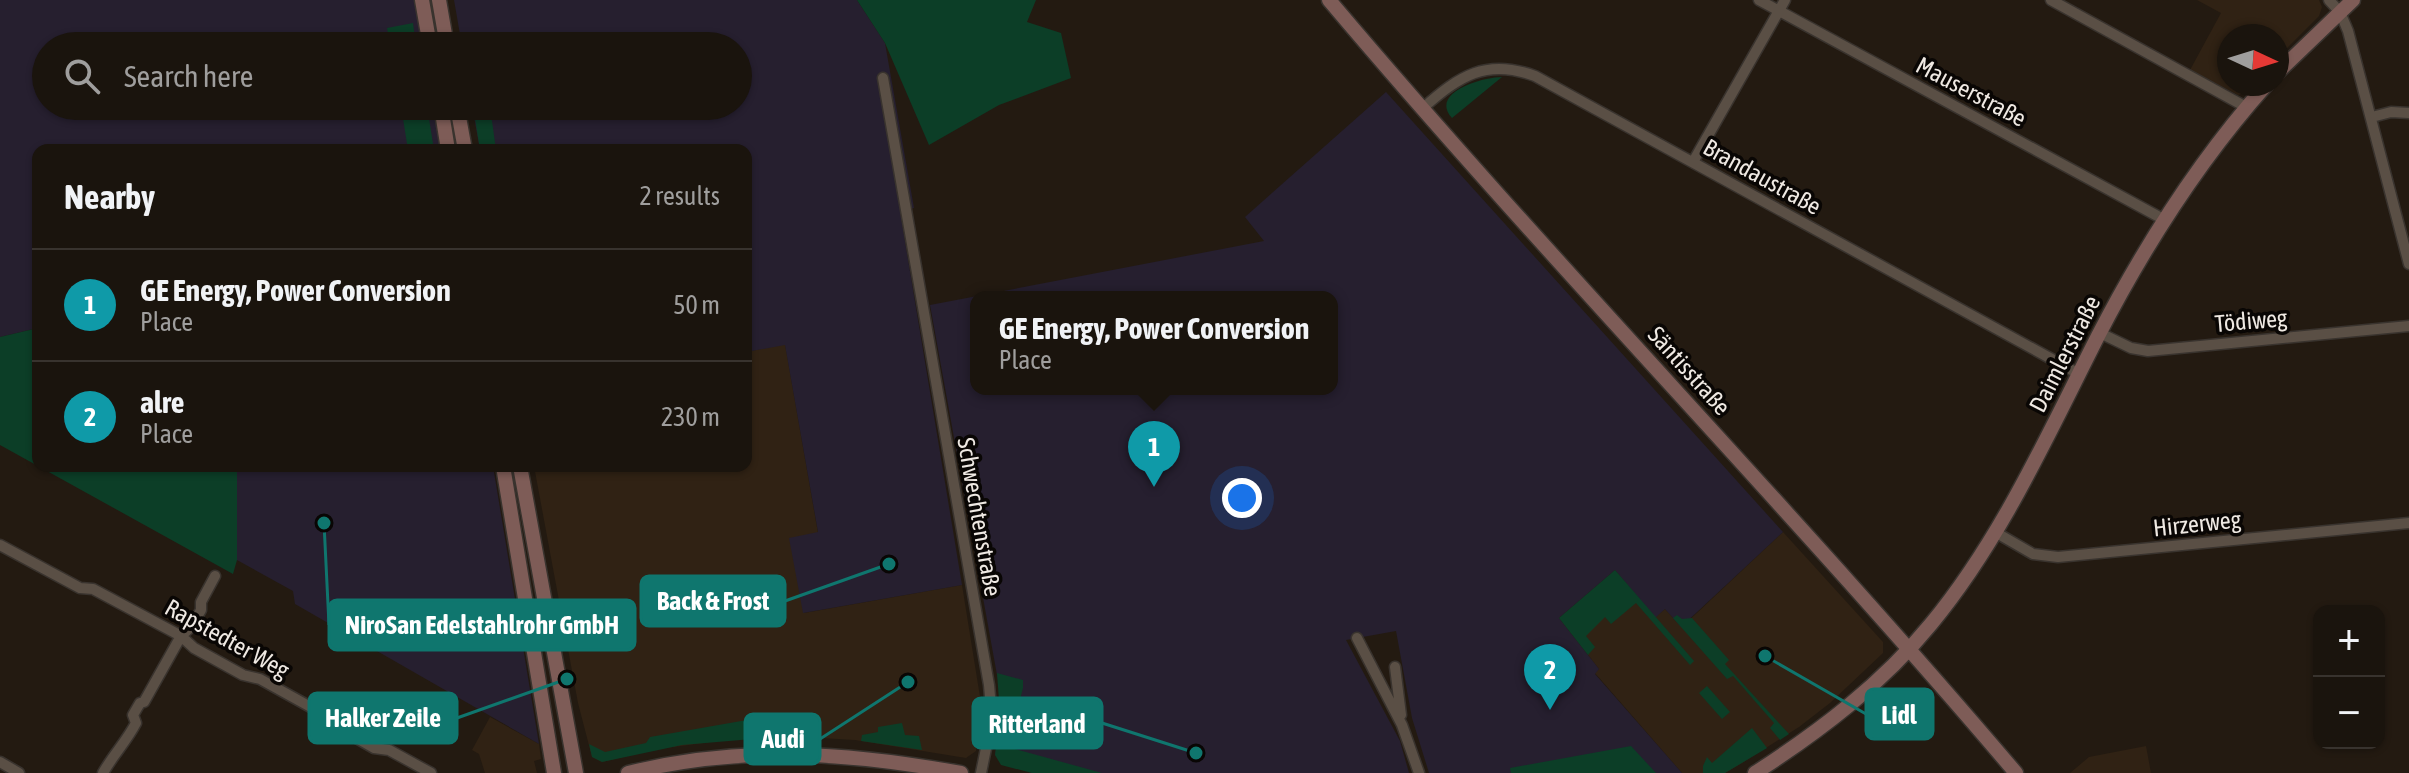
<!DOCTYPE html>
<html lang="en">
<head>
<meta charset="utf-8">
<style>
  body { margin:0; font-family:"Asap Condensed",sans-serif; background:#231d16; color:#f1f3f6 }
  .controls { position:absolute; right:24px; bottom:24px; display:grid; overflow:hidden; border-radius:16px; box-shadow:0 2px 6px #0004 }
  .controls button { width:72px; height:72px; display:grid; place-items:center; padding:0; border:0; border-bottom:2px solid #38332e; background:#1a140d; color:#f1f3f6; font:40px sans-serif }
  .compass { position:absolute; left:2217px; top:24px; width:72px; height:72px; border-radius:50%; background:#1a140d; box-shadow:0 2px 6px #0004; rotate:94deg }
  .you { position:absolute; left:1242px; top:498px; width:28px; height:28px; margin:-20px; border:6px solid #fff; border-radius:50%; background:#1a73e8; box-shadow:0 0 0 12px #1a73e833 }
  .badge { display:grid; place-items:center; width:52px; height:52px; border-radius:50%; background:#73c1f6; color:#fff; font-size:26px; font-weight:700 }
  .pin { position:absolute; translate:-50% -66px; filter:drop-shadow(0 2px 4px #0008) }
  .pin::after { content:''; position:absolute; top:42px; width:28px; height:24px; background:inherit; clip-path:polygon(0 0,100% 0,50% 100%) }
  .popup { position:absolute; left:970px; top:291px; width:368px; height:104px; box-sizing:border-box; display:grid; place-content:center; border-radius:16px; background:#1a140d; filter:drop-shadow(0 2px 6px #0005); font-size:26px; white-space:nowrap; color:#9f9e9d }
  .popup b { font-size:30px; color:#f1f3f6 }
  .popup::after { content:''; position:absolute; left:50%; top:100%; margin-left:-16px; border:16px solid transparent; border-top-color:#1a140d }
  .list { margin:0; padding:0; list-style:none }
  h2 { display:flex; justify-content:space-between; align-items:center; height:104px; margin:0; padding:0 32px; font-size:34px }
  h2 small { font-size:26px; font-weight:400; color:#9f9e9d }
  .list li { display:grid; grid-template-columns:52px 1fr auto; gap:24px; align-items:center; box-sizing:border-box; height:112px; padding:0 32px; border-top:2px solid #38332e }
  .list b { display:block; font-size:30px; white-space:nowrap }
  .list p { margin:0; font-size:26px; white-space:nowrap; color:#9f9e9d }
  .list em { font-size:26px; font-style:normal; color:#9f9e9d }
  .icon { flex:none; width:44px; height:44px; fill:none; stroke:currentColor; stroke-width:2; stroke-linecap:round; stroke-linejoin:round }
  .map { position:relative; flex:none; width:2409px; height:773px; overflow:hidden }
  .search { position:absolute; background:#1a140d; box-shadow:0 2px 6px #0004; left:32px; top:32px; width:720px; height:88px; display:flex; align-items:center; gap:20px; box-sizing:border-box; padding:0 28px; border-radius:44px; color:#9f9e9d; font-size:30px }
  .panel { position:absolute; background:#1a140d; box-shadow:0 2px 6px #0004; left:32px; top:144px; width:720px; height:328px; border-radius:16px }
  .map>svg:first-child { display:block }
  .built { fill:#302214 }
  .industrial { fill:#261f2f; fill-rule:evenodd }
  .green { fill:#0c3e27 }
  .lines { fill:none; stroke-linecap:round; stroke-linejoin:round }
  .street-casing { stroke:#39332e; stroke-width:13 }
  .secondary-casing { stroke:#39332e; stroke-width:17 }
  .street { stroke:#5a4f45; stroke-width:10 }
  .secondary { stroke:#7e5c57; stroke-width:14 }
  .labels { text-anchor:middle; stroke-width:7; stroke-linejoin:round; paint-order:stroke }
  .street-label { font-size:24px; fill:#efe9e3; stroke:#090604 }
  .leader { fill:none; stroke:#0f766e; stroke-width:3 }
  .callout-dot { fill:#0f766e; stroke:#090604; stroke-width:3 }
  .callout { fill:#0f766e; stroke:#0f766e; stroke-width:3 }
  .callout-label { font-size:26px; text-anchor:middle; font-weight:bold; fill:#fff }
</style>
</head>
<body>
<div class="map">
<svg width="2409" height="773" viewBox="0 0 2409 773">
  <rect width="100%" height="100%" fill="#231a11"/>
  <!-- built -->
  <path class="built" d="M 2197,0 L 2319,0 L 2322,7 L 2319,16 L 2277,58 L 2277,36 L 2229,36 L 2229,84 L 2253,84 L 2244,93 L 2238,95 L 2190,70 L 2221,13 Z
    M 785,344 L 818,533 L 804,613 L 962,585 L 981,703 L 976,751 L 966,758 L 855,740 L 804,737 L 749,737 L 658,749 L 602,762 L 592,757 L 578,703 L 534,466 L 746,466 L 746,352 Z
    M 1783,532 L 1883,642 L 1883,653 L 1830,703 L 1799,727 L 1742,763 L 1725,773 L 1682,773 L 1595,673 L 1599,669 L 1559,618 L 1615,570 L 1655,617 L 1665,609 L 1682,627 Z
    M 490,717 L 539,744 L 541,759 L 534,761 L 537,773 L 485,773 L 479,754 L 472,750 Z
    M 2146,746 L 2151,773 L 2070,773 L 2089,757 Z"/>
  <!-- industrial -->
  <path class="industrial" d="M 0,0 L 416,0 L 424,46 L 46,46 L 46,106 L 434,106 L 441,150 L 38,150 L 38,328 L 0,337 Z
    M 454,0 L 857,0 L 885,43 L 914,208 L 900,211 L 962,585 L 803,613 L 789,538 L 818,532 L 785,345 L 746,352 L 746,150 L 480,150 L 472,106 L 738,106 L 738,46 L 462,46 Z
    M 1386,92 L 1783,532 L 1681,627 L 1665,609 L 1655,618 L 1615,570 L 1559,618 L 1599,669 L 1595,674 L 1682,773 L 1429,773 L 1412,718 L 1396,631 L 1346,640 L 1400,741 L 1409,773 L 1032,773 L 995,755 L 1000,723 L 999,686 L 930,305 L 1264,241 L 1245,217 ZM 976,297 L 1332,297 L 1332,389 L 976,389 Z
    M 237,466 L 493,466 L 539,744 L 295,604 L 293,591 L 237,560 Z"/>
  <!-- green -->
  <path class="green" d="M 857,0 L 1036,0 L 1027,22 L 1061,33 L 1071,78 L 999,105 L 929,145 L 885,43 Z
    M 413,23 L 416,46 L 390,46 L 387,28 Z
    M 1502,77 L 1452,118 C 1429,93 1482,77 1502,77 Z
    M 401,106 L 427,106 L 434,150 L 408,150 Z
    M 473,106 L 490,106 L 496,150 L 480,150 Z
    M 38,328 L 38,466 L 237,466 L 237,560 L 233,574 L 0,445 L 0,337 Z
    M 1615,570 L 1694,661 L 1690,665 L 1636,603 L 1611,624 L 1605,617 L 1586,636 L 1595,647 L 1588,655 L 1559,618 Z
    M 1677,615 L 1682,619 L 1692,618 L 1729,660 L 1725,664 L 1789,734 L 1780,740 L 1770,728 L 1774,723 L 1733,676 L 1727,679 L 1673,618 Z
    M 997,673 L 1023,680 L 1023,688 L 1008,747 L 1102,773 L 1032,773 L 1001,765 L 995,755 L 1000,714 Z
    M 1707,686 L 1730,712 L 1722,719 L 1699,693 Z
    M 770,716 L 775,720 L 775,737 L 682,745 L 602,762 L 592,757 L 589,744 L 605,752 L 646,743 L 650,737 Z
    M 902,723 L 905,735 L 919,736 L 922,750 L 861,741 L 862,735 L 878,732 L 878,727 Z
    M 1752,728 L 1767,748 L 1725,773 L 1703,773 L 1703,766 L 1707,757 L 1712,763 Z
    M 1631,746 L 1656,773 L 1511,773 L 1510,768 Z"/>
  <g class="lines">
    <defs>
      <path id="street" d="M 1759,0 L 2163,219
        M 2051,0 L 2246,107
        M 2329,0 L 2340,12 L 2348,31 L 2409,264
        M 883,78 L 989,685 L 992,719 L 981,773
        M 1423,108 C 1459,76 1486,58 1535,76 L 2079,374
        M 2372,117 L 2391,112 L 2409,113
        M 1693,162 L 1785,0
        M 2100,333 L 2131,348 L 2148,351 L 2409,326
        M 1995,532 L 2033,554 L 2058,557 L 2409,523
        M 0,545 L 80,588 L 93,589 L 181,636 L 194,648 L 243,675 L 260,679 L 316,710 L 318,716 L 374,748 L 389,750 L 431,773
        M 1357,638 L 1402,725 L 1419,773
        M 1395,667 L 1401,715
        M 0,762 L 19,773
        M 103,773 C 113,755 126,742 136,723 L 133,715 L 140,703 L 144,702 L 181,636 L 191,627 L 201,610 L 201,602 L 215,576"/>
      <path id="secondary" d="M 422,0 L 430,46
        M 439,0 L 447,46
        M 1329,0 C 1551,263 1793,510 2016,773
        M 2277,73 L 2353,0
        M 441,106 L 448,150
        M 457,106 L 465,150
        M 503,466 L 554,773
        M 520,466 L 576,773
        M 628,773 C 742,745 847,752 961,773
        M 1755,773 C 1820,731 1882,684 1931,624 C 2002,538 2048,434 2098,336 C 2145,245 2199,160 2267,84"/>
    </defs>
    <!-- street casing -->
    <use href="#street" class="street-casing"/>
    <!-- secondary casing -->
    <use href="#secondary" class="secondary-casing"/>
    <!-- street -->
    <use href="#street" class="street"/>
    <!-- secondary -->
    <use href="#secondary" class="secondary"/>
  </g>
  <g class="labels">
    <!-- street labels -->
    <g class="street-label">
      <text transform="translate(1971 92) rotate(28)" y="8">Mauserstraße</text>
      <text transform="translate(1762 177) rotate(29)" y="8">Brandaustraße</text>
      <text transform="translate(2251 321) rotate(-5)" y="8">Tödiweg</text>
      <text transform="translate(2065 354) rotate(-63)" y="8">Daimlerstraße</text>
      <text transform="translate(1689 371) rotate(48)" y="8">Säntisstraße</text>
      <text transform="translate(979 517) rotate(80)" y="8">Schwechtenstraße</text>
      <text transform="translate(2197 524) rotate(-6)" y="8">Hirzerweg</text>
      <text transform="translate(227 639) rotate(29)" y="8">Rapstedter Weg</text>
    </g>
  </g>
  <!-- callouts -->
  <path class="leader" d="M889 564L785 601M324 523L329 625M1765 656L1866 714M567 679L457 718M1196 753L1102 723M908 682L820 739"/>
  <g class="callout-dot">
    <circle cx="889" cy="564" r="8"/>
    <circle cx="324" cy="523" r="8"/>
    <circle cx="1765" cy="656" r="8"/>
    <circle cx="567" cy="679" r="8"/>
    <circle cx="1196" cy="753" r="8"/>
    <circle cx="908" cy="682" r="8"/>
  </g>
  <g class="callout">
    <rect x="641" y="576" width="144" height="50" rx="8"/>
    <rect x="329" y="600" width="306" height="50" rx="8"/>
    <rect x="1866" y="689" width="67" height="50" rx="8"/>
    <rect x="309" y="693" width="148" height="50" rx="8"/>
    <rect x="973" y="698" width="129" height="50" rx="8"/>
    <rect x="745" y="714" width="75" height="50" rx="8"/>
  </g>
  <g class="callout-label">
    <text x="713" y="610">Back &amp; Frost</text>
    <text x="482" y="634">NiroSan Edelstahlrohr GmbH</text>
    <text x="1899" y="724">Lidl</text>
    <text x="383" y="727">Halker Zeile</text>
    <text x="1037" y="733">Ritterland</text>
    <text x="783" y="748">Audi</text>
  </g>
</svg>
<div class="controls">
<button>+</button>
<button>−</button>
</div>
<svg class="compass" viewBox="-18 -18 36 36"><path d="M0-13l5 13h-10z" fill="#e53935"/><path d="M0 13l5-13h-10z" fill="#9f9e9d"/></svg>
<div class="you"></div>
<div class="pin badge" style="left:1154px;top:487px;background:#0f9aa8">1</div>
<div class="popup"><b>GE Energy, Power Conversion</b>Place</div>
<div class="pin badge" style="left:1550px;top:710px;background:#0f9aa8">2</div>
<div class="search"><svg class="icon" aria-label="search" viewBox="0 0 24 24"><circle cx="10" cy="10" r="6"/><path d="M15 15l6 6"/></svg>Search here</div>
<section class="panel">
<h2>Nearby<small>2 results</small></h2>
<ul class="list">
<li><span class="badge" style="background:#0f9aa8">1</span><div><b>GE Energy, Power Conversion</b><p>Place</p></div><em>50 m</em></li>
<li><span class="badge" style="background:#0f9aa8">2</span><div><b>alre</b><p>Place</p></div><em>230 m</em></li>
</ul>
</section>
</div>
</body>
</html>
